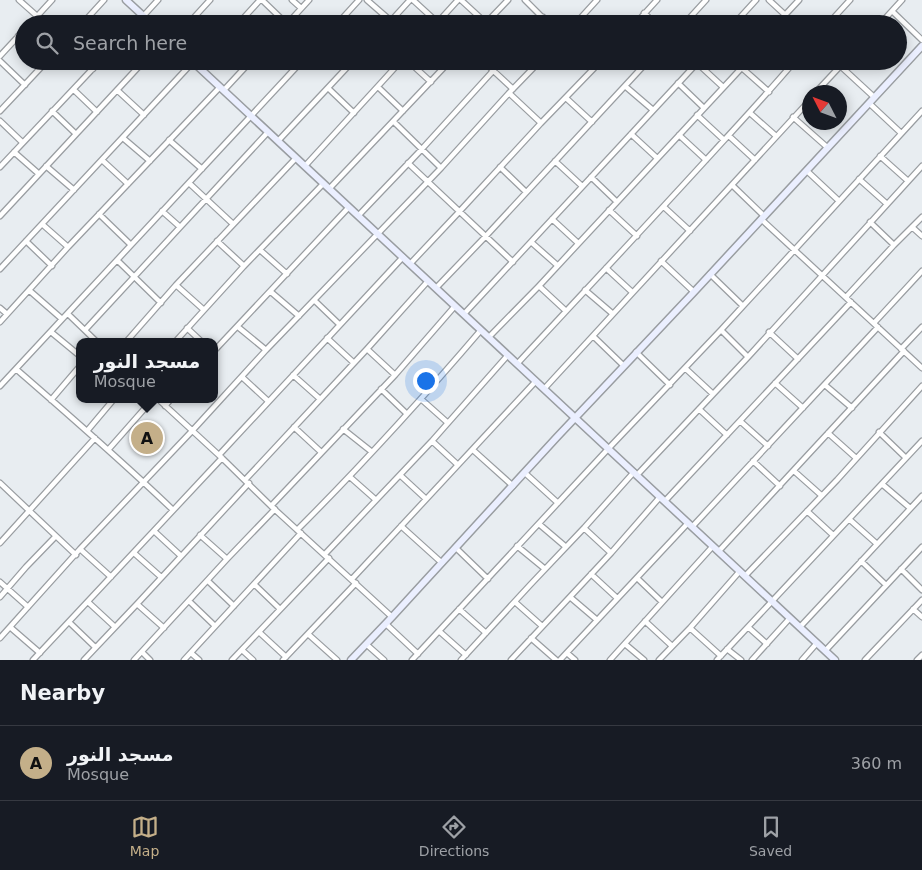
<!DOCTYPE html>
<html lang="en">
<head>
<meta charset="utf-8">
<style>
  body { margin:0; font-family:"DejaVu Sans","Noto Naskh Arabic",sans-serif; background:#20242c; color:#f1f3f6 }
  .compass { position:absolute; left:802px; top:85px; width:45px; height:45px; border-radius:50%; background:#171b24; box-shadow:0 2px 12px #0003; rotate:312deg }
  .you { position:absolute; left:425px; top:380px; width:18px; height:18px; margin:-12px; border:4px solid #fff; border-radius:50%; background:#1a73e8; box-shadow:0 0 0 8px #1a73e833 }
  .badge { display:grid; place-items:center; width:32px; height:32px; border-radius:50%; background:#c4af89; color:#111; font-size:16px; font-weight:700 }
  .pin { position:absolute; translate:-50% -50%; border:2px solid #fff; box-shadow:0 1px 5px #0006 }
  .popup { position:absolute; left:76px; top:338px; width:142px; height:65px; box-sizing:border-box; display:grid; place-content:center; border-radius:10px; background:#171b24; filter:drop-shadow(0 1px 4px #0005); font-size:16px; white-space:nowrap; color:#9ea1a6 }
  .popup b { font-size:19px; color:#f1f3f6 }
  .popup::after { content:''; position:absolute; left:50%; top:100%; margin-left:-10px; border:10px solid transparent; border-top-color:#171b24 }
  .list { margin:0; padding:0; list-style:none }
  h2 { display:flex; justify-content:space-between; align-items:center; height:65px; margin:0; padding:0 20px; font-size:21px }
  h2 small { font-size:16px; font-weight:400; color:#9ea1a6 }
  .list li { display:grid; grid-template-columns:32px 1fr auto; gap:15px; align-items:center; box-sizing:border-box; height:75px; padding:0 20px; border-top:1px solid #363941 }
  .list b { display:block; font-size:19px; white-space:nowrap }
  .list p { margin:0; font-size:16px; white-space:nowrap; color:#9ea1a6 }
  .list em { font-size:16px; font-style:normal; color:#9ea1a6 }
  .icon { flex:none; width:28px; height:28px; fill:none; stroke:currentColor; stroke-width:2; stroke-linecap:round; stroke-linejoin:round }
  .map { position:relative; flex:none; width:922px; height:660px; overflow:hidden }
  .search { position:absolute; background:#171b24; box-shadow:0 2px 12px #0003; left:15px; right:15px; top:15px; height:55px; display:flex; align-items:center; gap:12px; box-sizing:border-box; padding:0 18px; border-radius:28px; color:#9ea1a6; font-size:19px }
  .sheet { height:140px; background:#171b24 }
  nav { display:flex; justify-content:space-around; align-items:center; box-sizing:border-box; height:70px; border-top:1px solid #363941; background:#171b24; font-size:14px; color:#9ea1a6 }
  nav a { display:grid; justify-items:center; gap:2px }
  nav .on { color:#c4af89 }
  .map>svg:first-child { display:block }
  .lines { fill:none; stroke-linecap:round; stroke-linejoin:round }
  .street-casing { stroke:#999da1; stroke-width:7 }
  .secondary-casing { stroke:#999da1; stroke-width:9 }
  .street { stroke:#fff; stroke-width:4.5 }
  .secondary { stroke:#ebefff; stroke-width:6 }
</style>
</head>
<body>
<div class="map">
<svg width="922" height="660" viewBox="0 0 922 660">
  <rect width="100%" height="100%" fill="#e8edf1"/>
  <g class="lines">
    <defs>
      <path id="street" d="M 19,0 L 37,16
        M 262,0 L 287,24
        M 292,0 L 301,8
        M 367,0 L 391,21
        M 413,0 L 437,22
        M 461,0 L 486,23
        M 525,0 L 549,24
        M 769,0 L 795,24
        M 892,11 L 922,40
        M 644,13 L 656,24
        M 785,15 L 799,0
        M 437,23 L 458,0
        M 30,24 L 52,0
        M 82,24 L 104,0
        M 136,24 L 158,0
        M 188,24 L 210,0
        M 238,24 L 260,0
        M 287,24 L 309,0
        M 337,24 L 359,0
        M 388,24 L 410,0
        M 485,24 L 508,0
        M 537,24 L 543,17
        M 575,24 L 597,0
        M 635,24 L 657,0
        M 684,24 L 706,0
        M 734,24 L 756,0
        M 828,24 L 850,0
        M 880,24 L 902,0
        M 18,36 L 24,41
        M 0,56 L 24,30
        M 0,61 L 25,85
        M 84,61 L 93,69
        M 408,61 L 431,82
        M 483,61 L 513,89
        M 835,61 L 874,97
        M 697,63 L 723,87
        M 742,68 L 769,92
        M 678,83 L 704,108
        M 625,86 L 653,110
        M 378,87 L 403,111
        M 328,88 L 354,113
        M 74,90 L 97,112
        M 117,90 L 144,115
        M 224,90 L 251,61
        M 816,92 L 845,61
        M 509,93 L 541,123
        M 566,98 L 592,122
        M 869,103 L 901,133
        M 0,111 L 47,61
        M 52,111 L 76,134
        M 750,113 L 776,136
        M 697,115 L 724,140
        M 793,117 L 828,148
        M 0,121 L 22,142
        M 394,122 L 441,168
        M 631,134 L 657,158
        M 679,135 L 706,160
        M 729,136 L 755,160
        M 123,138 L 150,161
        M 169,140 L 202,169
        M 278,141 L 353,61
        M 14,152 L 39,174
        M 880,156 L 908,181
        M 102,160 L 128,184
        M 555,161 L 582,186
        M 408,163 L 513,262
        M 46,166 L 74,190
        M 305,166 L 401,61
        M 0,167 L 100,61
        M 500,167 L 526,192
        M 807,171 L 839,201
        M 591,177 L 616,201
        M 859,179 L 887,204
        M 189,183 L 233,224
        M 732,185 L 764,216
        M 329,189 L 450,61
        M 664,207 L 690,231
        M 609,210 L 637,236
        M 162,211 L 180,227
        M 99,214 L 131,245
        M 0,216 L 144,61
        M 358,216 L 421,150 L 502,61
        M 552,219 L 578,243
        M 761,219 L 922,368
        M 870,222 L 894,245
        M 42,224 L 68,247
        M 912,227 L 922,236
        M 26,241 L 52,266
        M 217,241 L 244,266
        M 531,242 L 557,265
        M 260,250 L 287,274
        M 117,260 L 161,303
        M 661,261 L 694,292
        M 410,264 L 459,212 L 541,123 L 601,61
        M 606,268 L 632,292
        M 0,269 L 193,62
        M 710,274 L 743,306
        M 176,285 L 204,310
        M 539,286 L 566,311
        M 436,288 L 485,237 L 648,61
        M 585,290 L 613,314
        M 30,291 L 62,319
        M 271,292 L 299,316
        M 846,297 L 894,245 L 922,217
        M 314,300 L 339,324
        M 0,308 L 7,314
        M 68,314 L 97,342
        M 464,314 L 699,61
        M 0,322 L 68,247 L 220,87
        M 874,323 L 922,271
        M 238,327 L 266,350
        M 187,328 L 202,342
        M 85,330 L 268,132
        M 721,330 L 748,357
        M 51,332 L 80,356
        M 769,332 L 798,359
        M 593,336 L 624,366
        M 489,337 L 539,286 L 748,61
        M 327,338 L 354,363
        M 126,342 L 176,285 L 296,158
        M 175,342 L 244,266 L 323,184
        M 367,349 L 395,375
        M 901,349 L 922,327
        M 214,351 L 349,207
        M 636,352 L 670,385
        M 517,364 C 580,296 643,229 706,160 C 736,127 766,95 795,61
        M 685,368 L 713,394
        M 16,369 C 69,415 122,461 173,510
        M 293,375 L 320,399
        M 242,377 L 268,401
        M 775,383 L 803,408
        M 825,385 L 852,408
        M 0,386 L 302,61
        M 381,389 L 407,414
        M 544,389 L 810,100
        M 158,399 L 222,458 L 271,506 L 392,617
        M 421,399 L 448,423
        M 51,400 L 80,366
        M 165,406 L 171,399
        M 699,409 L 727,435
        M 740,421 L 768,446
        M 294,427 L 321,452
        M 343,429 L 372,452
        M 87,431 L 114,399
        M 879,432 L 906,458
        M 828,433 L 856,458
        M 432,441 L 458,465
        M 108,450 L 153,399
        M 473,450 L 513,486
        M 219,455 L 403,257
        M 753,461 L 780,486
        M 794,471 L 821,495
        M 525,473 L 558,503
        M 400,475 L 426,499
        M 637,475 L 748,357 L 922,166
        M 350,477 L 376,500
        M 245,480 L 367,349 L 428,281
        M 0,483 L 76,555
        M 882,484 L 910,508
        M 665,501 L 851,302
        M 271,506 L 395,375 L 455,306
        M 807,511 L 833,535
        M 849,519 L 877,544
        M 539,524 L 566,547
        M 401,526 L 442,563
        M 692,527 L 878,327
        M 584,528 L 611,553
        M 297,530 C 361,466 422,399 481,330
        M 154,531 L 181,556
        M 200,535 L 227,559
        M 0,543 L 95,438
        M 517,546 L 545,569
        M 456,548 L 488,579
        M 80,549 L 111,577
        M 719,551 L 904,351
        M 134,553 L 161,577
        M 325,554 L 432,441 L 508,355
        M 861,561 L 886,585
        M 901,569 L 922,590
        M 591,574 L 617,598
        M 745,576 L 837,480 L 922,386
        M 637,578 L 662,602
        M 352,579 L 536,381
        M 208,581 L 234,606
        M 0,582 L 28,607
        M 254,584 L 280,609
        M 0,597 L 26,567 L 55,537
        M 570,597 L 597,620
        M 189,601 L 215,626
        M 88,602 L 115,627
        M 515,602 L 542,626
        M 137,604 L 164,628
        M 459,609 L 486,633
        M 913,609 L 922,617
        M 645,621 L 672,646
        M 69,622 L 95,647
        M 386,624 L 418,654
        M 10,627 L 40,653
        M 748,627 L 767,644
        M 800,627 L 922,496
        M 690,628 L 721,656
        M 439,631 L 466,655
        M 259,632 L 286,657
        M 308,634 L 337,660
        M 0,638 L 80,549 L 192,431 L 266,350 L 441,168 L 509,93 L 540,61
        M 531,638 L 556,660
        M 366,644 L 384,660
        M 625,644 L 644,660
        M 727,649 L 741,660
        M 242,650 L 253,660
        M 825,651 L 922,547
        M 142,652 L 150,660
        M 191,653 L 199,660
        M 567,653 L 575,660
        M 33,660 L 222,458
        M 84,660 L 137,604 L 249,483
        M 134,660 L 227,559 L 275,509
        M 184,660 L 301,533
        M 232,660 L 329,558
        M 283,660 L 356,583
        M 412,660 L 608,449 L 721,330 L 922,111
        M 461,660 L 530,585 L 584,528 L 634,472
        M 511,660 L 611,553 L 660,497
        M 560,660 L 688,523
        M 610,660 L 713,546
        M 659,660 L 690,628 L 740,571
        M 717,660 L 922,441
        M 752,660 L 790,618
        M 802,660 L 817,643
        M 865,660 L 922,600
        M 917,660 L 922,655"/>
      <path id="secondary" d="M 126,0 L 152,24
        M 192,61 L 835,660
        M 351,660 L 392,617 L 557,437 L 694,292 L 922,46"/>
    </defs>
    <!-- street casing -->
    <use href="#street" class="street-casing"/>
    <!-- secondary casing -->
    <use href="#secondary" class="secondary-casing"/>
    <!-- street -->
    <use href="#street" class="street"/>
    <!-- secondary -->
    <use href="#secondary" class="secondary"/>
  </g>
</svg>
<svg class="compass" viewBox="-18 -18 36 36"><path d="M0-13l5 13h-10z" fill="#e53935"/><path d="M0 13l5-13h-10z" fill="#9ea1a6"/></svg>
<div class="you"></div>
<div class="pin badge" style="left:147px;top:438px">A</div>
<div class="popup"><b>مسجد النور</b>Mosque</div>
<div class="search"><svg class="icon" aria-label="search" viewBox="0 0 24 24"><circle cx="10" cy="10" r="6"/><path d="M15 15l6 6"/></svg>Search here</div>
</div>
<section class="sheet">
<h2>Nearby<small></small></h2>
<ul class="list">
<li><span class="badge">A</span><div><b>مسجد النور</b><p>Mosque</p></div><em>360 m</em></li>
</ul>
</section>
<nav>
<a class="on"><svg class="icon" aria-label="map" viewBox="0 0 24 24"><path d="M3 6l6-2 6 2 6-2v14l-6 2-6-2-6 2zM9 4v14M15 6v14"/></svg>Map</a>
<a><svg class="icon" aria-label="directions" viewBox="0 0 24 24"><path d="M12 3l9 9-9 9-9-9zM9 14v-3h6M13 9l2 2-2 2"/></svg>Directions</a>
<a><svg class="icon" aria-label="saved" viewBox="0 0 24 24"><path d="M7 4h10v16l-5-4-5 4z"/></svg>Saved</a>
</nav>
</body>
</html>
